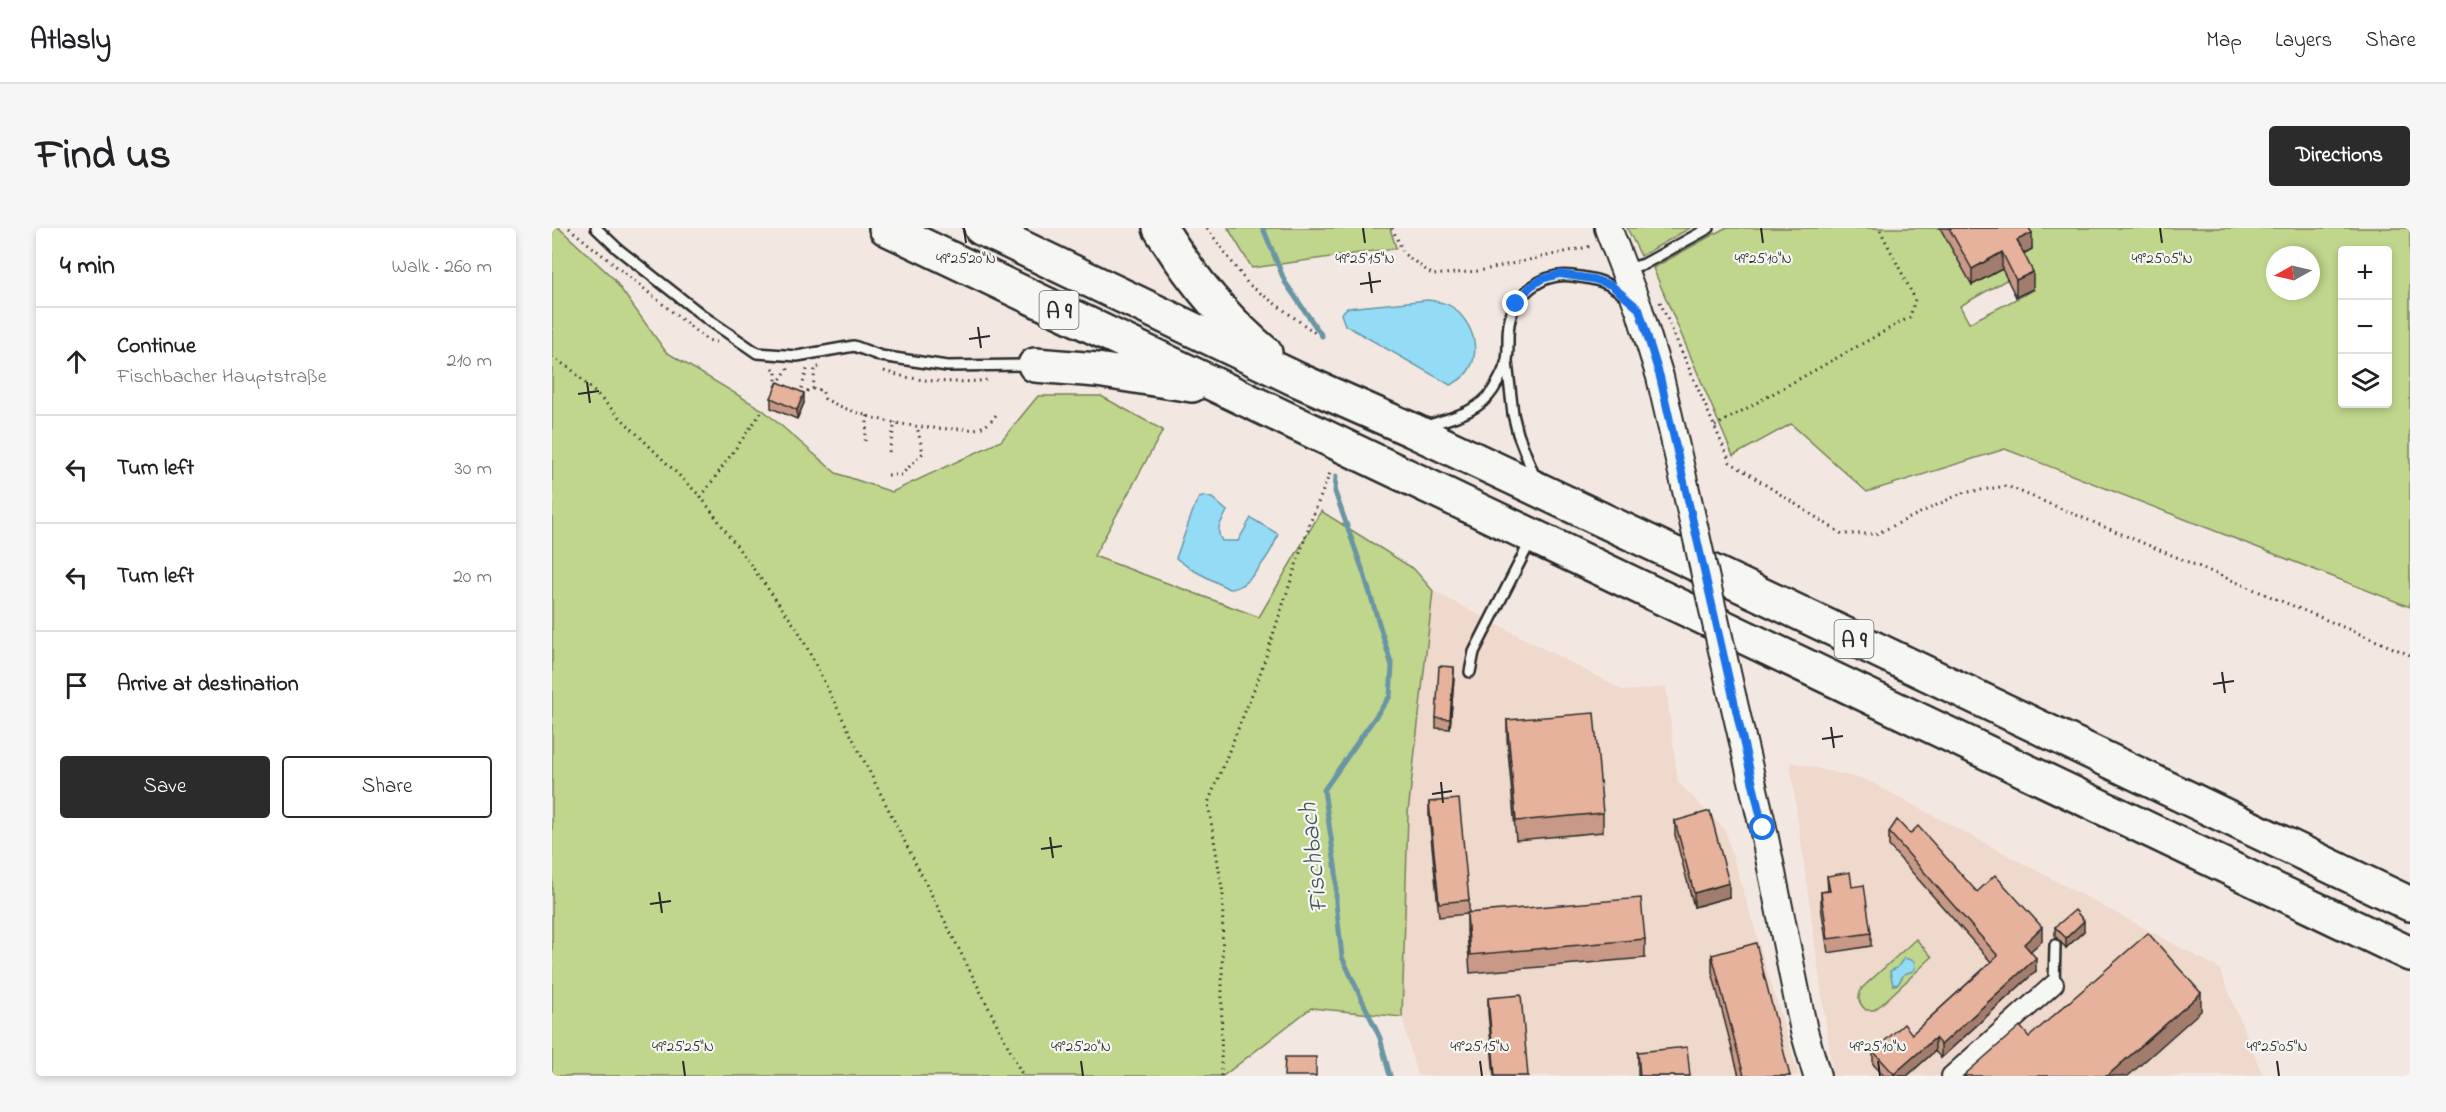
<!DOCTYPE html>
<html lang="en">
<head>
<meta charset="utf-8">
<style>
  body { margin:0; font-family:"Indie Flower",sans-serif; background:#f6f6f6; color:#202124 }
  .controls { position:absolute; right:18px; top:18px; display:grid; overflow:hidden; border-radius:6px; box-shadow:0 3px 9px #0003 }
  .controls button { width:54px; height:54px; display:grid; place-items:center; padding:0; border:0; border-bottom:2px solid #e0e0e0; background:#fff; color:#202124; font:30px sans-serif }
  .compass { position:absolute; left:1714px; top:18px; width:54px; height:54px; border-radius:50%; background:#fff; box-shadow:0 3px 9px #0003; rotate:262deg }
  .stop { position:absolute; width:18px; height:18px; margin:-14px; border:4px solid #1a73e8; border-radius:50%; background:#fff }
  .stop.end { background:#1a73e8; border-color:#fff; box-shadow:0 2px 6px #0008 }
  .list { margin:0; padding:0; list-style:none }
  h2 { display:flex; justify-content:space-between; align-items:center; height:78px; margin:0; padding:0 24px; font-size:26px }
  h2 small { font-size:20px; font-weight:400; color:#757577 }
  .list li { display:grid; grid-template-columns:39px 1fr auto; gap:18px; align-items:center; box-sizing:border-box; height:108px; padding:0 24px; border-top:2px solid #e0e0e0 }
  .list b { display:block; font-size:22px; white-space:nowrap }
  .list p { margin:0; font-size:20px; white-space:nowrap; color:#757577 }
  .list em { font-size:20px; font-style:normal; color:#757577 }
  .actions { display:flex; gap:12px; padding:18px 24px }
  .actions a { flex:1; padding:14px 0; border:2px solid #2b2b2b; border-radius:6px; text-align:center; font-size:21px; color:#2b2b2b }
  .actions .main { background:#2b2b2b; color:#fff }
  .icon { flex:none; width:33px; height:33px; fill:none; stroke:currentColor; stroke-width:2; stroke-linecap:round; stroke-linejoin:round }
  .map { position:relative; flex:none; width:1858px; height:848px; overflow:hidden; border-radius:6px }
  header { display:flex; align-items:center; gap:36px; box-sizing:border-box; height:84px; padding:0 30px; background:#fff; border-bottom:2px solid #e0e0e0 }
  header strong { font-size:28px }
  nav { display:flex; gap:33px; margin-inline-start:auto; font-size:21px }
  .intro { display:flex; align-items:center; justify-content:space-between; box-sizing:border-box; height:144px; padding:0 36px }
  h1 { margin:0; font-size:42px }
  .button { padding:15px 27px; border-radius:6px; background:#2b2b2b; color:#fff; font-size:21px; font-weight:700 }
  main { display:flex; gap:36px; padding:0 36px }
  aside { flex:1; background:#fff; border-radius:6px; box-shadow:0 3px 9px #0003 }
  .map>svg:first-child { display:block }
  .built { fill:#efd8cc }
  .green { fill:#c0d68c; stroke:#76805c; stroke-width:1.5; fill-rule:evenodd }
  .water { fill:#94dcf6; stroke:#6a95a5; stroke-width:1.5 }
  .lines { fill:none; stroke-linecap:round; stroke-linejoin:round }
  .stream { stroke:#6a95a5; stroke-width:5 }
  .lane-casing { stroke:#2b2b2b; stroke-width:14 }
  .street-casing { stroke:#2b2b2b; stroke-width:22 }
  .secondary-casing { stroke:#2b2b2b; stroke-width:30 }
  .highway-casing { stroke:#2b2b2b; stroke-width:38 }
  .path { stroke:#2b2b2b; stroke-width:3; stroke-dasharray:1.5 4.5; stroke-linecap:butt }
  .lane { stroke:#f6f6f2; stroke-width:9 }
  .street { stroke:#f6f6f2; stroke-width:18 }
  .secondary { stroke:#f6f6f2; stroke-width:26 }
  .highway { stroke:#f6f6f2; stroke-width:33 }
  .secondary-bridge-casing { stroke:#2b2b2b; stroke-width:30; stroke-linecap:butt }
  .secondary-bridge { stroke:#f6f6f2; stroke-width:26 }
  .wall { fill:#c79986; stroke:#2b2b2b; stroke-width:1.5 }
  .shaded-wall { fill:#a27d6d; stroke:#2b2b2b; stroke-width:1.5 }
  .building { fill:#e7b29c; stroke:#2b2b2b; stroke-width:1.5 }
  .route { stroke:#1a73e8; stroke-width:8 }
  .ticks { fill:none; stroke:#2b2b2b; stroke-width:2 }
  .labels { text-anchor:middle; stroke-width:4.5; stroke-linejoin:round; paint-order:stroke }
  .shield { fill:#f6f6f2; stroke:#686867; stroke-width:1.5 }
  .shield-label { font-size:22px; font-weight:bold; fill:#2b2b2b }
  .water-label { font-size:26px; font-style:italic; fill:#45575e; stroke:#f6f6f2 }
  .ticks-label { font-size:15px; text-anchor:middle; fill:#2b2b2b; stroke:#f6f6f2; stroke-width:4.5; stroke-linejoin:round; paint-order:stroke }
</style>
</head>
<body>
<header>
<strong>Atlasly</strong>
<nav><a>Map</a><a>Layers</a><a>Share</a></nav>
</header>
<div class="intro"><h1>Find us</h1><a class="button">Directions</a></div>
<main>
<aside>
<h2>4 min<small>Walk · 260 m</small></h2>
<ul class="list">
<li><svg class="icon" aria-label="ahead" viewBox="0 0 24 24"><path d="M12 20V5M6 11l6-6 6 6"/></svg><div><b>Continue</b><p>Fischbacher Hauptstraße</p></div><em>210 m</em></li>
<li><svg class="icon" aria-label="left" viewBox="0 0 24 24"><path d="M17 20v-9H6M10 6l-5 5 5 5"/></svg><div><b>Turn left</b></div><em>30 m</em></li>
<li><svg class="icon" aria-label="left" viewBox="0 0 24 24"><path d="M17 20v-9H6M10 6l-5 5 5 5"/></svg><div><b>Turn left</b></div><em>20 m</em></li>
<li><svg class="icon" aria-label="arrive" viewBox="0 0 24 24"><path d="M6 21V4h12l-3 4 3 4H6"/></svg><div><b>Arrive at destination</b></div></li>
</ul>
<div class="actions"><a class="main">Save</a><a>Share</a></div>
</aside>
<div class="map">
<svg width="1858" height="848" viewBox="0 0 1858 848">
  <rect width="100%" height="100%" fill="#f3e8e1"/>
  <filter id="ink" filterUnits="userSpaceOnUse"><feTurbulence type="fractalNoise" baseFrequency=".0167" numOctaves="2"/><feDisplacementMap in="SourceGraphic" scale="12" xChannelSelector="R" yChannelSelector="G"/><feConvolveMatrix kernelMatrix="1 2 1 2 8 2 1 2 1" color-interpolation-filters="sRGB"/></filter>
  <g filter="url(#ink)">
    <!-- built -->
    <path class="built" d="M 881,363 L 1073,463 L 1114,459 L 1126,554 L 1173,602 L 1247,848 L 865,848 L 850,789 L 856,585 Z
      M 1238,534 L 1315,552 L 1667,740 L 1711,848 L 1281,848 Z"/>
    <!-- green -->
    <path class="green" d="M 0,0 L 7,0 L 61,50 L 114,124 L 211,182 L 284,245 L 340,264 L 449,213 L 486,168 L 549,168 L 611,202 L 542,328 L 707,389 L 769,283 L 862,341 L 881,363 L 856,585 L 850,789 L 759,780 L 671,848 L 0,848 Z
      M 676,0 L 838,0 L 844,20 L 700,40 Z
      M 1075,0 L 1138,0 L 1089,28 Z
      M 1173,0 L 1858,0 L 1858,379 L 1453,221 L 1315,264 L 1239,196 L 1181,228 L 1101,40 ZM 1790,22 L 1836,22 L 1836,176 L 1790,176 ZM 1723,27 L 1759,27 L 1759,63 L 1723,63 ZM 1472,42 L 1482,62 L 1417,95 L 1408,78 Z
      M 1364,711 L 1380,729 L 1330,776 L 1322,782 L 1314,782 C 1306,775 1305,769 1310,760 Z"/>
    <!-- water -->
    <path class="water" d="M 876,72 C 887,74 898,75 906,84 C 929,107 930,143 898,157 L 793,97 L 789,86 L 795,80 Z
      M 653,268 L 660,270 L 675,283 C 670,294 662,301 670,313 L 686,313 L 699,290 L 726,306 C 721,323 696,362 677,361 L 639,341 L 624,330 L 643,277 L 647,270 Z
      M 1352,730 L 1362,733 L 1363,740 L 1361,743 L 1352,746 L 1346,756 L 1341,757 L 1338,743 L 1345,740 Z"/>
    <g class="lines">
      <!-- stream -->
      <path class="stream" d="M 711,0 L 733,54 L 770,108
        M 784,248 L 783,264 L 812,346 L 840,438 L 838,468 L 772,562 L 784,644 L 784,675 L 790,729 L 828,810 L 838,848"/>
      <defs>
        <path id="lane" d="M 44,0 L 66,21 L 154,90 L 205,125 L 245,128 L 302,118 L 329,128 L 395,138 L 478,137
          M 1074,41 L 1092,36 L 1157,0
          M 955,134 L 961,186 L 966,206 L 983,250
          M 874,198 C 898,190 926,185 941,162 C 946,154 953,141 955,132 C 957,121 955,108 957,96 C 962,66 991,44 1020,48 C 1044,51 1056,53 1074,69
          M 918,444 L 922,424 L 978,314
          M 1502,756 L 1503,717"/>
        <path id="street" d="M 1399,848 L 1502,756"/>
        <path id="secondary" d="M 1056,0 L 1087,81 L 1108,149 L 1133,258
          M 1181,471 L 1211,600 L 1252,803 L 1265,848"/>
        <path id="highway" d="M 334,0 L 1858,726
          M 429,0 L 744,151 L 860,202 L 1233,378 L 1858,676
          M 608,0 C 637,47 670,89 713,125
          M 483,137 L 545,142 L 640,157"/>
      </defs>
      <!-- lane casing -->
      <use href="#lane" class="lane-casing"/>
      <!-- street casing -->
      <use href="#street" class="street-casing"/>
      <!-- secondary casing -->
      <use href="#secondary" class="secondary-casing"/>
      <!-- highway casing -->
      <use href="#highway" class="highway-casing"/>
      <!-- path -->
      <path class="path" d="M 17,0 L 155,112 L 164,114
        M 655,0 L 696,56 L 766,107
        M 840,0 L 852,26 L 881,47 L 927,43 L 1040,18
        M 1108,74 L 1178,234 L 1290,306 L 1324,306 L 1410,265 L 1455,258 L 1858,427
        M 0,129 L 19,141 L 149,269 L 246,402 L 471,848
        M 221,140 L 224,143 L 224,157 L 228,159
        M 332,143 C 365,154 402,156 436,152
        M 225,156 L 237,139
        M 261,161 L 263,140 L 267,139
        M 249,165 L 261,161 L 270,162 L 273,171 C 313,192 363,201 407,201 C 415,201 423,202 430,199 C 436,197 440,192 444,187
        M 248,166 L 256,138
        M 1163,198 L 1358,89 L 1363,71 L 1327,0
        M 313,213 L 316,186
        M 337,224 L 343,194
        M 336,247 L 349,247 L 371,225 L 365,198
        M 149,269 L 211,182
        M 669,848 L 671,666 L 656,575 L 707,449 L 758,295 L 778,245"/>
      <!-- lane -->
      <use href="#lane" class="lane"/>
      <!-- street -->
      <use href="#street" class="street"/>
      <!-- secondary -->
      <use href="#secondary" class="secondary"/>
      <!-- highway -->
      <use href="#highway" class="highway"/>
      <defs>
        <path id="secondary-bridge" d="M 1133,258 L 1181,471"/>
      </defs>
      <!-- secondary-bridge casing -->
      <use href="#secondary-bridge" class="secondary-bridge-casing"/>
      <!-- secondary-bridge -->
      <use href="#secondary-bridge" class="secondary-bridge"/>
    </g>
    <!-- wall -->
    <path class="wall" d="M 1388,0 L 1477,0 L 1480,21 L 1471,26 L 1481,61 L 1464,69 L 1450,41 L 1420,57 Z
      M 219,170 L 252,175 L 245,191 L 219,180 Z
      M 902,449 L 898,501 L 884,500 L 884,490 Z
      M 955,492 L 1051,585 L 1051,604 L 964,612 L 955,511 Z
      M 877,574 L 917,672 L 917,685 L 1093,711 L 1093,730 L 918,745 L 915,704 L 915,686 L 887,689 L 877,588 Z
      M 1123,593 L 1177,669 L 1142,679 L 1123,607 Z
      M 1337,604 L 1358,606 L 1425,664 L 1490,713 L 1478,723 L 1484,743 L 1389,830 L 1383,823 L 1355,848 L 1332,848 L 1321,836 L 1321,823 L 1360,806 L 1439,734 L 1337,618 Z
      M 1275,648 L 1300,659 L 1319,705 L 1319,718 L 1276,725 L 1269,678 L 1269,664 L 1276,663 Z
      M 1503,699 L 1532,703 L 1514,720 L 1503,708 Z
      M 1160,727 L 1238,848 L 1187,848 L 1160,744 Z
      M 936,770 L 976,848 L 942,848 L 936,784 Z
      M 1086,824 L 1138,848 L 1086,848 Z"/>
    <!-- shaded-wall -->
    <path class="shaded-wall" d="M 1480,5 L 1480,21 L 1465,29 L 1465,12 Z
      M 1450,24 L 1450,41 L 1420,57 L 1420,41 Z
      M 1481,44 L 1481,61 L 1464,69 L 1464,52 Z
      M 252,165 L 252,175 L 245,191 L 245,182 Z
      M 902,439 L 902,449 L 898,501 L 898,491 Z
      M 1177,655 L 1177,669 L 1142,679 L 1142,665 Z
      M 1532,693 L 1532,703 L 1514,720 L 1514,710 Z
      M 1490,699 L 1490,713 L 1472,729 L 1472,716 Z
      M 1484,730 L 1484,743 L 1389,830 L 1389,817 Z
      M 1649,765 L 1649,783 L 1576,848 L 1555,848 Z
      M 1383,810 L 1383,823 L 1355,848 L 1342,848 L 1342,846 Z"/>
    <!-- building -->
    <path class="building" d="M 1397,0 L 1477,0 L 1480,5 L 1465,12 L 1481,44 L 1464,52 L 1450,24 L 1420,41 Z
      M 226,154 L 252,165 L 245,182 L 219,170 Z
      M 887,438 L 902,439 L 898,491 L 884,490 Z
      M 1042,485 L 1051,585 L 964,593 L 955,492 Z
      M 907,571 L 917,672 L 887,675 L 877,574 Z
      M 1158,583 L 1177,655 L 1142,665 L 1123,593 Z
      M 1345,592 L 1358,606 L 1366,598 L 1425,664 L 1443,647 L 1490,699 L 1472,716 L 1484,730 L 1389,817 L 1383,810 L 1342,846 L 1321,823 L 1352,796 L 1360,806 L 1446,728 L 1337,604 Z
      M 1298,644 L 1300,659 L 1312,657 L 1319,705 L 1276,711 L 1269,664 L 1278,663 L 1275,648 Z
      M 1089,670 L 1093,711 L 918,727 L 915,685 Z
      M 1523,682 L 1532,693 L 1514,710 L 1503,699 Z
      M 1596,705 L 1649,765 L 1555,848 L 1411,848 L 1468,798 L 1477,809 Z
      M 1204,715 L 1238,848 L 1192,848 L 1160,727 Z
      M 969,767 L 976,848 L 943,848 L 936,770 Z
      M 1135,819 L 1138,848 L 1088,848 L 1086,824 Z
      M 733,829 L 764,829 L 764,848 L 732,848 Z"/>
  </g>
  <g class="lines" filter="url(#ink)">
    <!-- route -->
    <path class="route" d="M 964,76 L 978,59 L 990,51 L 1008,46 L 1041,51 L 1059,57 L 1087,81 L 1108,149 L 1211,600"/>
  </g>
  <!-- ticks -->
  <path class="ticks" d="M 412,0 L 414,15M 811,0 L 813,15M 1209,0 L 1211,15M 1608,0 L 1610,15M 817,44 L 820,65M 808,56 L 829,53M 426,99 L 429,120M 417,111 L 438,108M 35,154 L 38,175M 26,166 L 47,163M 1670,444 L 1673,465M 1661,456 L 1682,453M 1279,499 L 1282,520M 1270,511 L 1291,508M 889,554 L 891,575M 880,566 L 900,563M 498,609 L 501,630M 489,621 L 510,618M 107,664 L 110,685M 98,676 L 119,673M 131,833 L 133,848M 529,833 L 531,848M 928,833 L 930,848M 1326,833 L 1328,848M 1725,833 L 1727,848"/>
  <g class="labels">
    <!-- shield labels -->
    <g class="shield">
      <rect x="487.5" y="63" width="39" height="38" rx="4.5"/>
      <rect x="1282.5" y="392" width="39" height="38" rx="4.5"/>
    </g>
    <g class="shield-label">
      <text x="507" y="90">A 9</text>
      <text x="1302" y="419">A 9</text>
    </g>
    <!-- water labels -->
    <g class="water-label">
      <text transform="translate(760 630) rotate(-96)" y="9">Fischbach</text>
    </g>
  </g>
  <g class="ticks-label">
    <text x="414" y="35">49°25'20"N</text>
    <text x="813" y="35">49°25'15"N</text>
    <text x="1211" y="35">49°25'10"N</text>
    <text x="1610" y="35">49°25'05"N</text>
    <text x="131" y="823">49°25'25"N</text>
    <text x="529" y="823">49°25'20"N</text>
    <text x="928" y="823">49°25'15"N</text>
    <text x="1326" y="823">49°25'10"N</text>
    <text x="1725" y="823">49°25'05"N</text>
  </g>
</svg>
<div class="controls">
<button>+</button>
<button>−</button>
<button><svg class="icon" aria-label="layers" viewBox="0 0 24 24"><path d="M12 4l9 5-9 5-9-5zM3 14l9 5 9-5"/></svg></button>
</div>
<svg class="compass" viewBox="-18 -18 36 36"><path d="M0-13l5 13h-10z" fill="#e53935"/><path d="M0 13l5-13h-10z" fill="#757577"/></svg>
<div class="stop" style="left:1211px;top:600px"></div>
<div class="stop end" style="left:964px;top:76px"></div>
</div>
</main>
</body>
</html>
